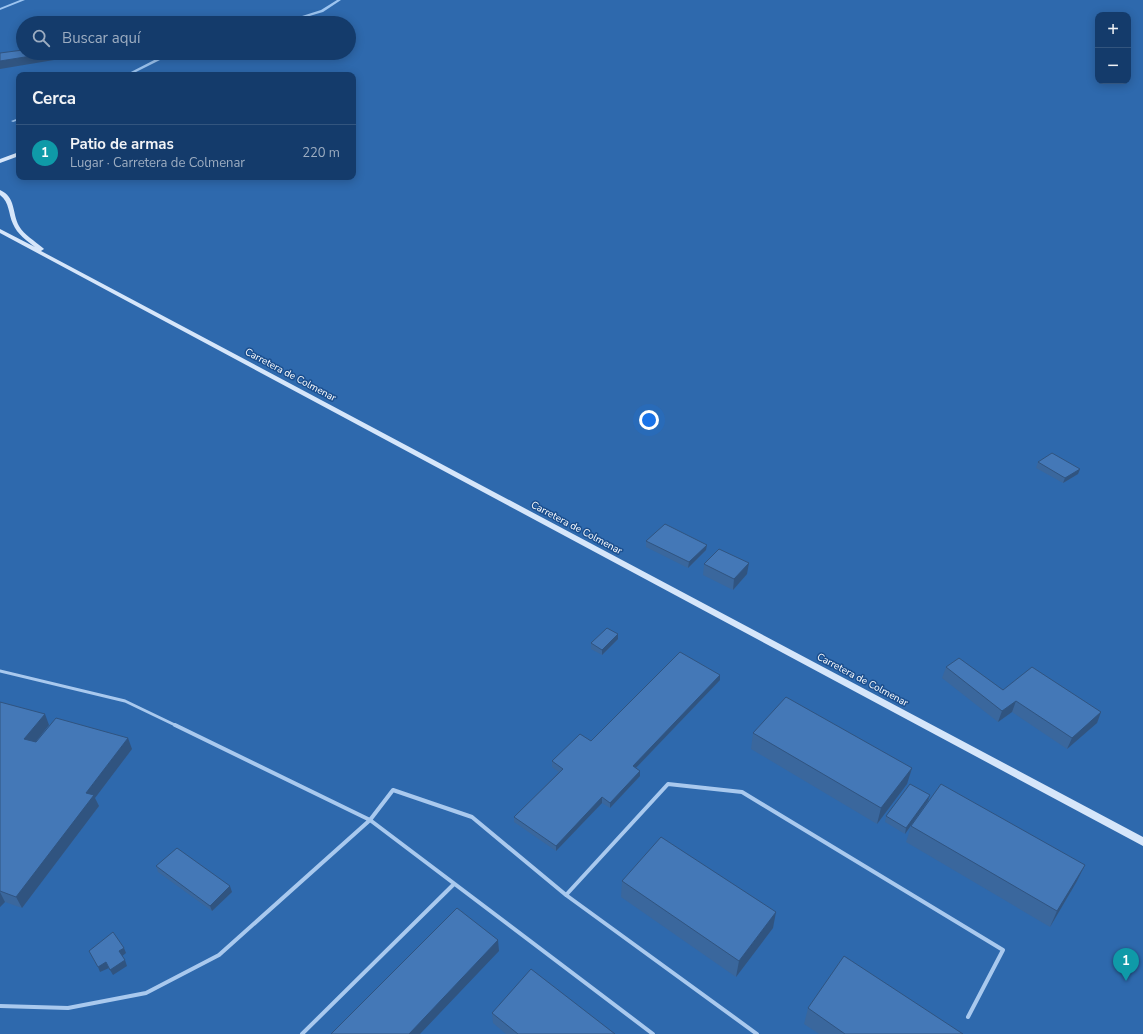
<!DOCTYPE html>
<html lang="es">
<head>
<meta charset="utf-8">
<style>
  body { margin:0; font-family:"Nunito Sans",sans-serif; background:#214673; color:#f1f3f6 }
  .controls { position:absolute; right:12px; top:12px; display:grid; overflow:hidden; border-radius:8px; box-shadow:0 2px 10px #0003 }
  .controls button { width:36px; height:36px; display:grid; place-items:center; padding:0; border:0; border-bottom:1px solid #33557e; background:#143b6b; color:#f1f3f6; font:20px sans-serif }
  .you { position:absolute; left:649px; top:420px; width:14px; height:14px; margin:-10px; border:3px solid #fff; border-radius:50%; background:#1a73e8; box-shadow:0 0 0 6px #1a73e833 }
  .badge { display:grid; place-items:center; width:26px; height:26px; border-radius:50%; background:#8bbbb9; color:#fff; font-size:13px; font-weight:700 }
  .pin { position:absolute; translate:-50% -33px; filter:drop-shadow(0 1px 2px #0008) }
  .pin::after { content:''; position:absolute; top:21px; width:14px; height:12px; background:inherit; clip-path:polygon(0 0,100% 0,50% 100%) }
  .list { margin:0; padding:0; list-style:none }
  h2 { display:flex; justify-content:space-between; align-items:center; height:52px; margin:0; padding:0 16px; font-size:17px }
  h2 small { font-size:13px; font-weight:400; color:#9dadc1 }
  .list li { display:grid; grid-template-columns:26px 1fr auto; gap:12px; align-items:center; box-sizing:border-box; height:56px; padding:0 16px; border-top:1px solid #33557e }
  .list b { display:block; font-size:15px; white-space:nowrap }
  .list p { margin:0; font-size:13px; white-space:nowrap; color:#9dadc1 }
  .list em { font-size:13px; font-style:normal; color:#9dadc1 }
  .icon { flex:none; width:22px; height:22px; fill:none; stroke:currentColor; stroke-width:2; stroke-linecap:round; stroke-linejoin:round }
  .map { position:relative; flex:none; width:1143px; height:1034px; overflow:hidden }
  .search { position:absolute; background:#143b6b; box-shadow:0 2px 10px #0003; left:16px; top:16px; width:340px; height:44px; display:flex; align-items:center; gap:10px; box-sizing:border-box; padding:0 14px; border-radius:22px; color:#9dadc1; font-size:15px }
  .panel { position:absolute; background:#143b6b; box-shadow:0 2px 10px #0003; left:16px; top:72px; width:340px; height:108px; border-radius:8px }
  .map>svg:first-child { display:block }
  .green { fill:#2e69ad; fill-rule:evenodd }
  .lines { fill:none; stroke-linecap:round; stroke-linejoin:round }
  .stream { fill:#9cc4f0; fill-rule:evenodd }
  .lane-far1 { stroke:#a9c9ee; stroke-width:3 }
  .lane { stroke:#a9c9ee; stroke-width:4 }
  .secondary { fill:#d6e6fa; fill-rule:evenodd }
  .wall { fill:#3a679d }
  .shaded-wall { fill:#305480 }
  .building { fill:#4478b7; stroke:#305480 }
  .labels { text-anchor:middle; stroke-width:3; stroke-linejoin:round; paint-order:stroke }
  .street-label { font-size:10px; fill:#fff; stroke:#1b4f8f }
</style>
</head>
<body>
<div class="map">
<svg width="1143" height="1034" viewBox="0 0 1143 1034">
  <rect width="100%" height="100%" fill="#1b4f8f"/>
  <!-- green -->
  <path class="green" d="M 0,0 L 1143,0 L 1143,1034 L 0,1034 ZM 1098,15 L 1128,15 L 1128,81 L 1098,81 ZM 23,23 L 349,23 L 349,53 L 23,53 ZM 19,75 L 353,75 L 353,177 L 19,177 Z"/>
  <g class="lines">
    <!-- stream -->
    <path class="stream" d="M 20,0 L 25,0 L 0,10 L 0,8 Z
      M 337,0 L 341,0 L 323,12 L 286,23 L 280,23 L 321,10 Z
      M 176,53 L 182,53 L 162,59 L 130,75 L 125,75 L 160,57 Z
      M 19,118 L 19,120 L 13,122 L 11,121 Z"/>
    <!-- lane-far1 -->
    <path class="lane-far1" d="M 0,671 L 125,701 L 177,726"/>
    <!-- lane -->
    <path class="lane" d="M 175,725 L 370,820 L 653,1034
      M 566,895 L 668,784 L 742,792 L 1003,950 L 968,1017
      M 0,1006 L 68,1008 L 146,993 L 219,955 L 370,820 L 393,790 L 472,817 L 566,895 L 757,1034
      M 302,1034 L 454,884"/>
    <!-- secondary -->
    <path class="secondary" d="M 19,152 L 19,156 L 0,163 L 0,159 Z
      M 0,190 C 16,197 12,213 19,226 C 24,235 35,241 43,248 L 44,249 L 41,251 L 1143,837 L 1143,846 L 0,233 L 0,229 L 35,247 C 27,241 17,234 13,224 C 8,213 10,203 0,195 Z"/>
  </g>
  <!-- wall -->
  <path class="wall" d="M 1038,462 L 1080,469 L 1078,474 L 1063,483 L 1036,468 Z
    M 646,541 L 706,550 L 688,568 L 646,547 Z
    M 704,564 L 747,574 L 733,590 L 703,575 Z
    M 618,639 L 602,655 L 591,649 L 591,643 Z
    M 946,667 L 1003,690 L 1101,712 L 1097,723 L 1067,749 L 1012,712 L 998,722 L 942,678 Z
    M 720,675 L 720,680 L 636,768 L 640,776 L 610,808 L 602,803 L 556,851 L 514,822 L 514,817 L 559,772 L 552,767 L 552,761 Z
    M 0,702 L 49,725 L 36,742 L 132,749 L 95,798 L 99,806 L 22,908 L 5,902 L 0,907 Z
    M 753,733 L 912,768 L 907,784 L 877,824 L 751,749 Z
    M 928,801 L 905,834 L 885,822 L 886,816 Z
    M 911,826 L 1077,881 L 1050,927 L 906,842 Z
    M 156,866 L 232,892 L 212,911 L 158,872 Z
    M 622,881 L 773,928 L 736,977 L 621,897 Z
    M 808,1008 L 963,1034 L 819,1034 L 804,1024 Z
    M 492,1013 L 615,1034 L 506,1034 L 493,1023 Z"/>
  <!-- shaded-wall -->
  <path class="shaded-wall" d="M 50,53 L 59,53 L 60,59 L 0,69 L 0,61 Z
    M 1080,469 L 1078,474 L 1063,483 L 1065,478 Z
    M 707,545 L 706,550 L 688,568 L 689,562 Z
    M 749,563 L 747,574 L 733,590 L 734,579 Z
    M 618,634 L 618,639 L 602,655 L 602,650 Z
    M 720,675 L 720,680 L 632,772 L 633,766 Z
    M 1016,701 L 1012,712 L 998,722 L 1002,711 Z
    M 1101,712 L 1097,723 L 1067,749 L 1072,738 Z
    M 45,714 L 49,725 L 29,750 L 24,739 Z
    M 128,738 L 132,749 L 95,798 L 99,806 L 22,908 L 16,897 L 86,793 Z
    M 912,768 L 907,784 L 877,824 L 881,808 Z
    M 640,771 L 640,776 L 610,808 L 610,803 Z
    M 930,795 L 928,801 L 905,834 L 906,828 Z
    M 602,797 L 602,803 L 556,851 L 556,846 Z
    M 1085,865 L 1077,881 L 1050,927 L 1057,911 Z
    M 230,886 L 232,892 L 212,911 L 210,906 Z
    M 0,892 L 5,902 L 0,907 Z
    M 776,912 L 773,928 L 736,977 L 739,961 Z
    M 498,940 L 499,951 L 420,1034 L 409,1034 Z
    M 124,948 L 126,953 L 121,957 L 119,951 Z
    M 125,960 L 127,966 L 113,975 L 110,970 Z
    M 106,962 L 109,968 L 100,972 L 98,967 Z"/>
  <!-- building -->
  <path class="building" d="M 23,50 L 23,53 L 50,53 L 0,61 L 0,53 Z
    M 1052,453 L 1080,469 L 1065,478 L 1038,462 Z
    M 665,524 L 707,545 L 689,562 L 646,541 Z
    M 719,549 L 749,563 L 734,579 L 704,564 Z
    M 607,628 L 618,634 L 602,650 L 591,643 Z
    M 680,652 L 720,675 L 633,766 L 640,771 L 610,803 L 602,797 L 556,846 L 514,817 L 563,769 L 552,761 L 580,734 L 591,741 Z
    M 959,658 L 1003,690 L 1032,667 L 1101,712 L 1072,738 L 1016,701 L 1002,711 L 946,667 Z
    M 786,697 L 912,768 L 881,808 L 753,733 Z
    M 0,702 L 45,714 L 24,739 L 36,742 L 56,718 L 128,738 L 86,793 L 94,795 L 16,897 L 0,891 Z
    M 910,784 L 930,795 L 906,828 L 886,816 Z
    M 941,784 L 1085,865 L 1057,911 L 911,826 Z
    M 661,837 L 776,912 L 739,961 L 622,881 Z
    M 177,848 L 230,886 L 210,906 L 156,866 Z
    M 457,908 L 498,940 L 409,1034 L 331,1034 Z
    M 113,932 L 124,948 L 119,951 L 125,960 L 110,970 L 106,962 L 98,967 L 89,951 Z
    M 844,956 L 963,1034 L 845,1034 L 808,1008 Z
    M 531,969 L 615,1034 L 518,1034 L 492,1013 Z"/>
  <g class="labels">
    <!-- street labels -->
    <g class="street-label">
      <text transform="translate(291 374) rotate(28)" y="4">Carretera de Colmenar</text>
      <text transform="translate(577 527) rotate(28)" y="4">Carretera de Colmenar</text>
      <text transform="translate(863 679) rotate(28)" y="4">Carretera de Colmenar</text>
    </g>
  </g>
</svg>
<div class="controls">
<button>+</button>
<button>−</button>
</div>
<div class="you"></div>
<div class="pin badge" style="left:1126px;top:981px;background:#0f9aa8">1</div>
<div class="search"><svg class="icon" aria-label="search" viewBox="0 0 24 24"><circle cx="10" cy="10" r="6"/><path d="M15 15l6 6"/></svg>Buscar aquí</div>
<section class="panel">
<h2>Cerca<small></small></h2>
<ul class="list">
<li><span class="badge" style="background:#0f9aa8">1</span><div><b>Patio de armas</b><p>Lugar · Carretera de Colmenar</p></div><em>220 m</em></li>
</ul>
</section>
</div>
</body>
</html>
